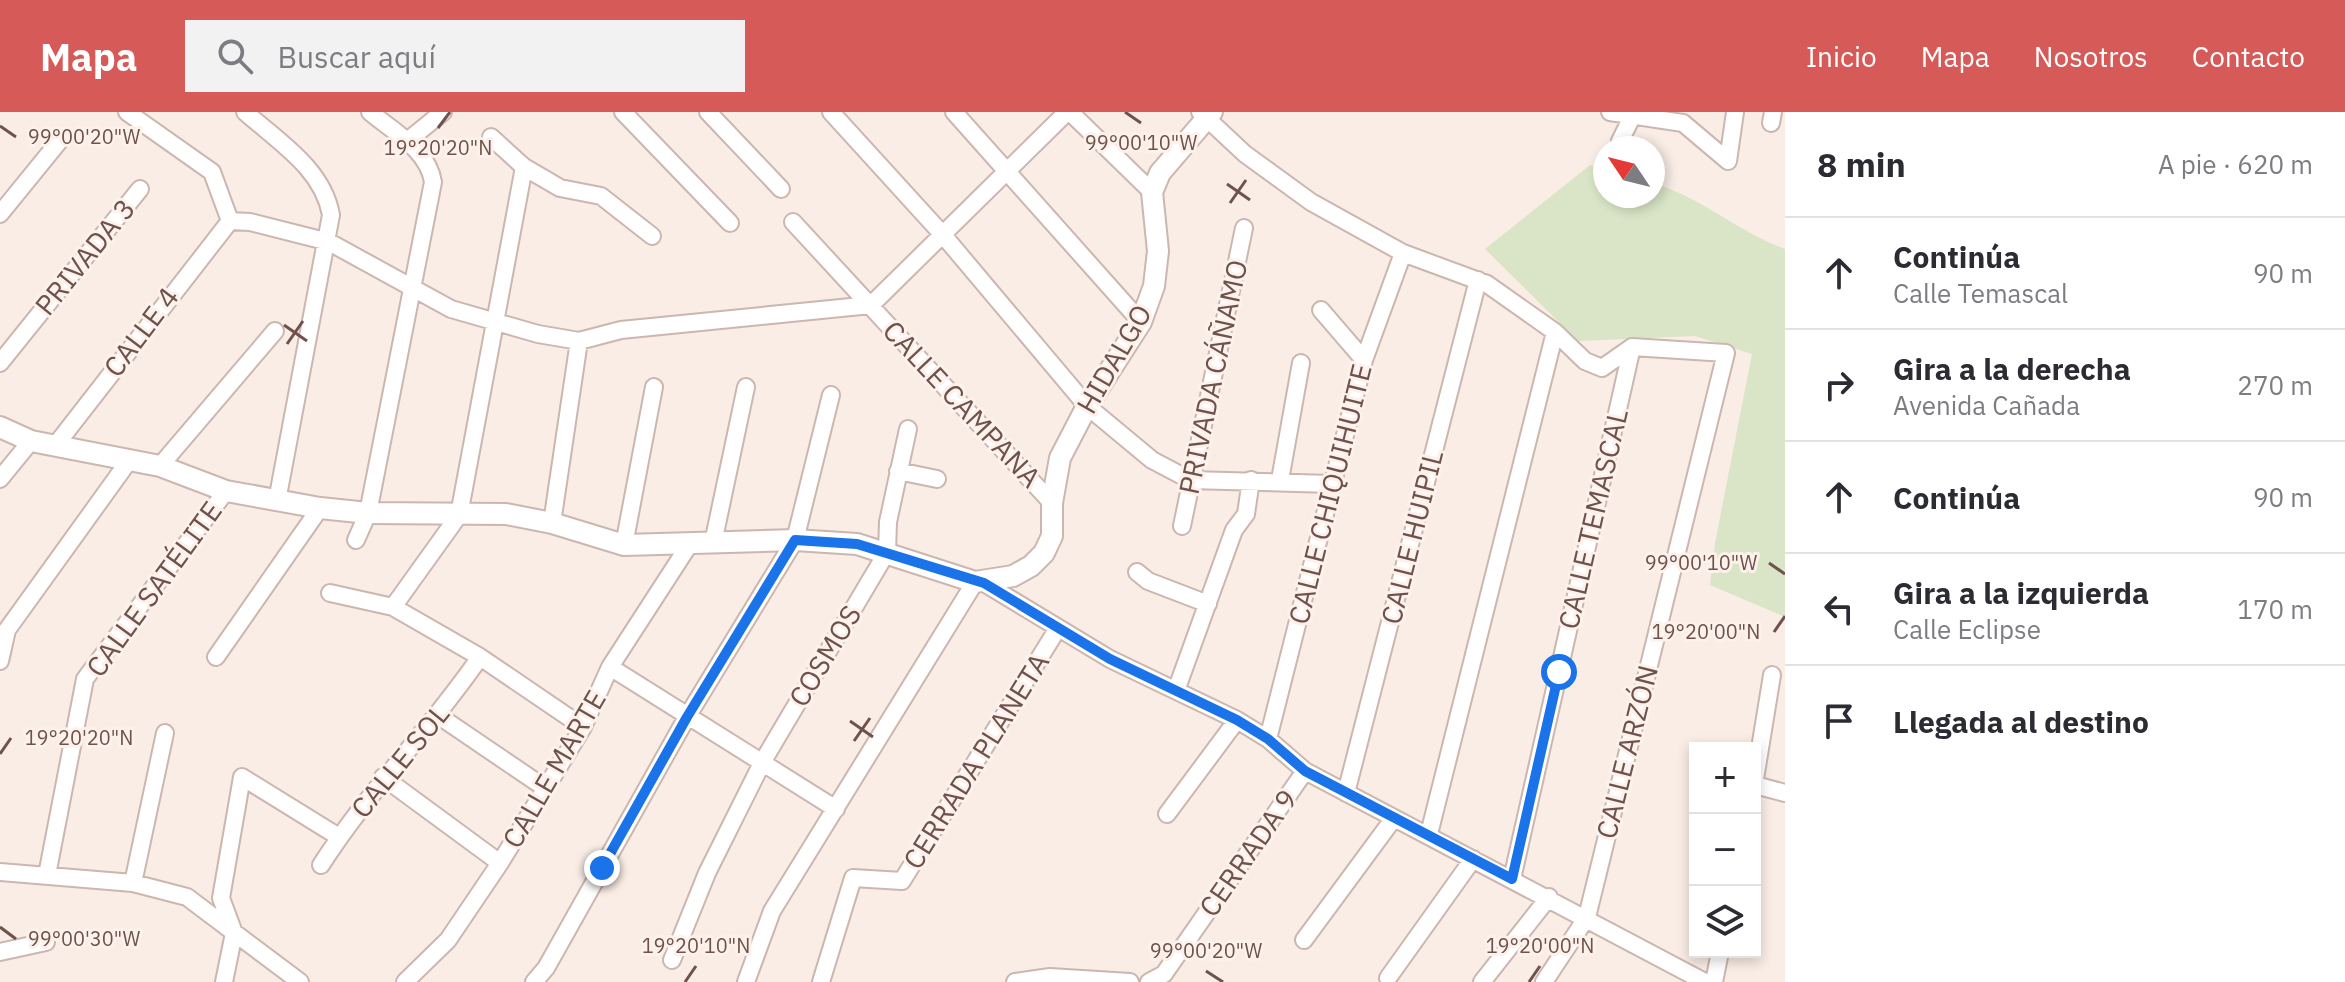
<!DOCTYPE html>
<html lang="es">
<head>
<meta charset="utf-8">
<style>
  body { margin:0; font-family:"IBM Plex Sans",sans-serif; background:#f2f2f3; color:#2b2b33 }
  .controls { position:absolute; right:24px; bottom:24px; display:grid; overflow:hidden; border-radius:0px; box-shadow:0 4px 12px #0003 }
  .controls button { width:72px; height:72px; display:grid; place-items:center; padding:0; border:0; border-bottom:2px solid #e1e1e2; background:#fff; color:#2b2b33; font:40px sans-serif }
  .compass { position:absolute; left:1593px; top:24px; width:72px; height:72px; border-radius:50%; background:#fff; box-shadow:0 4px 12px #0003; rotate:305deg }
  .stop { position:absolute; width:24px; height:24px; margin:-18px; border:6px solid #1a73e8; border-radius:50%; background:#fff }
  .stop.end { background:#1a73e8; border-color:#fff; box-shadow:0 2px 8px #0008 }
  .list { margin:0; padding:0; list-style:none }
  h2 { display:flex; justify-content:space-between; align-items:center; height:104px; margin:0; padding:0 32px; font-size:34px }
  h2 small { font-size:26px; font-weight:400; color:#7c7c81 }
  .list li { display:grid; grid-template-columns:52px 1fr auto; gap:24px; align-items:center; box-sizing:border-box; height:112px; padding:0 32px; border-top:2px solid #e1e1e2 }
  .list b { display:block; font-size:30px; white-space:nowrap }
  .list p { margin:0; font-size:26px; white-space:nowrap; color:#7c7c81 }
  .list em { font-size:26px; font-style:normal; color:#7c7c81 }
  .icon { flex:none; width:44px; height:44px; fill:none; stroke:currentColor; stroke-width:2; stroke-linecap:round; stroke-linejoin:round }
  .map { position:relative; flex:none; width:1785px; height:870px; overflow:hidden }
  header { display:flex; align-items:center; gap:48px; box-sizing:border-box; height:112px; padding:0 40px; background:#d55a58; color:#fff }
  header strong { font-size:38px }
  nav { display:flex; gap:44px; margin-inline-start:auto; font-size:28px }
  .search { width:560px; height:72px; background:#f2f2f3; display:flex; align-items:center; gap:20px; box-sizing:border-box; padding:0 28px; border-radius:0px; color:#7c7c81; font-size:30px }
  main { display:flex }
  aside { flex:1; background:#fff }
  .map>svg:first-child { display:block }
  .green { fill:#d9e5c6 }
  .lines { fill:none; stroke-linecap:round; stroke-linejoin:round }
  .minor-casing { stroke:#ccb6b0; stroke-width:20 }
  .tertiary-casing { stroke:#ccb6b0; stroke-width:24 }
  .minor { stroke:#fff; stroke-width:16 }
  .tertiary { stroke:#fff; stroke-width:20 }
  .route { stroke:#1a73e8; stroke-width:10 }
  .ticks { fill:none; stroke:#6f524d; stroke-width:3 }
  .labels { text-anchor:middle; stroke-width:6; stroke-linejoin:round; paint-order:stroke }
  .street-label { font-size:28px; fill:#6f524d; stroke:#fdf2eb }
  .ticks-label { font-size:20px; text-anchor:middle; fill:#6f524d; stroke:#fdf2eb; stroke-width:6; stroke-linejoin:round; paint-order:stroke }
</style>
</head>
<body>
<header>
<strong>Mapa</strong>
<div class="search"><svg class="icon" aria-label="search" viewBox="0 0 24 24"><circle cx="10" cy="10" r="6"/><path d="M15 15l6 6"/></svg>Buscar aquí</div>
<nav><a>Inicio</a><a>Mapa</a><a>Nosotros</a><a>Contacto</a></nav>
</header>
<main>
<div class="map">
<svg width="1785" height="870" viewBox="0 0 1785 870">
  <rect width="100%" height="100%" fill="#f9ede5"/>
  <!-- green -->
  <path class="green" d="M 1590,53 L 1605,57 L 1605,84 L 1653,84 L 1653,71 C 1701,85 1738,120 1785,137 L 1785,505 L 1710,473 L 1715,431 L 1752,242 L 1695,224 L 1578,229 L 1485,137 Z"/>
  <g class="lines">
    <defs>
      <path id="minor" d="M 127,0 L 212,60 L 230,109 L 250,110 L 329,130 L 451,197 L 538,222 L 579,229 L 621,218 L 871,193
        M 245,0 C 279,30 323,57 331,103 L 277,389
        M 623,0 L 730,111
        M 708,0 L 781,77
        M 831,0 L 943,123 L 1087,294 L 1152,348 L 1190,368 L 1332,372
        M 954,0 L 1141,210
        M 1070,0 L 1152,80
        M 1200,0 L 1245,42 L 1311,90 L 1403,141 L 1487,172 L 1555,220 L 1585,249 L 1602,256 L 1632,235
        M 1610,0 L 1683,11 L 1728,49
        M 1771,11 L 1773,0
        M 491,25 L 524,55 L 560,76 L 601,84 L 652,124
        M 1620,29 L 1632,5
        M 406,30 L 443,0
        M 1728,49 L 1735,0
        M 0,102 L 61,27
        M 793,110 L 1052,391
        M 871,193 L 1067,0
        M 1321,198 L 1364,248
        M 0,251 L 140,77
        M 55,334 L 230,109
        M 160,354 L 275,219
        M 898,359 L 937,367
        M 0,367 L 31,329
        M 1280,368 L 1301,251
        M 552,411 L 579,229
        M 1182,414 L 1244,116
        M 356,428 L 368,401 L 433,70 C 428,38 394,20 370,0
        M 713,431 L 746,275
        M 624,433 L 654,275
        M 1137,460 L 1148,469 L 1208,492
        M 984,471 L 1110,547 L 1237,608 L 1268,627 L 1305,659 L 1705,870
        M 330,481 L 393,495 L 480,545 L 583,615
        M 393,495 L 459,403 L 524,55
        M 216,545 L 320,396
        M 0,549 L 7,518 L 128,350
        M 610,555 L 836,697
        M 1177,576 L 1234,418 L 1246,402 L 1251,368
        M 439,604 L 545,676
        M 1268,627 L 1364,248 L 1403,141
        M 383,665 L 500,751
        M 1755,667 L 1772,563
        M 1755,673 L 1785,681
        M 1346,681 L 1478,168
        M 1167,702 L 1237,608
        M 1429,722 L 1555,220
        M 321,753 C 369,678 430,618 480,545
        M 0,760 L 133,771 L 187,785 L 300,870
        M 47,763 L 85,567 L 226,379
        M 1512,767 L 1632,235
        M 133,771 L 165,621
        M 1304,828 L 1394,706
        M 0,840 L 46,830
        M 672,848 L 707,761 L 763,649 L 887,440 L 888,410 L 908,317
        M 1388,866 L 1473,747
        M 224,870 L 234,821 L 221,786 L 242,665 L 339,725
        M 405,870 L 448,828 L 500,751 L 583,615 L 610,555 L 689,433
        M 534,870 L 546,856 L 687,605 L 795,428 L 831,283
        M 746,870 L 772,799 L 975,470
        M 821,870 L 853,766 L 902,769 L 1058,516
        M 1015,870 L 1050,865 L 1130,870
        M 1149,870 L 1164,862 L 1305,659
        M 1482,870 L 1549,785
        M 1544,870 L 1587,805 L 1726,241 L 1632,235
        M 1714,870 L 1720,840"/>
      <path id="tertiary" d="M 0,315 L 31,329 L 160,354 L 226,379 L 320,396 L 368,401 L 506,402 L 552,411 L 624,433 L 795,428 L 857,432 L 975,470 L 1013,464 L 1031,454 L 1044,441 L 1052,424 L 1052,391 L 1060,346 L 1087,294 L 1141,210 L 1154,174 L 1158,139 L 1152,80 L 1160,61 L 1212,0"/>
    </defs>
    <!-- minor casing -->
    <use href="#minor" class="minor-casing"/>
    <!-- tertiary casing -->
    <use href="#tertiary" class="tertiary-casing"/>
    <!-- minor -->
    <use href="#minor" class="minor"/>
    <!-- tertiary -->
    <use href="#tertiary" class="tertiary"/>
  </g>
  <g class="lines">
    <!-- route -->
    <path class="route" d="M 602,756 L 687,605 L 795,428 L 857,432 L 984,471 L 1110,547 L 1237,608 L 1268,627 L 1305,659 L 1512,767 L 1559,560"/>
  </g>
  <!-- ticks -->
  <path class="ticks" d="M 1125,0 L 1141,11M 0,14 L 16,25M 438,16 L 450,0M 1227,72 L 1250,88M 1230,91 L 1246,68M 284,213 L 307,229M 287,232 L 303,209M 1769,451 L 1785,462M 1774,520 L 1785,504M 850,609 L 873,625M 854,629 L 870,606M 0,642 L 11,626M 0,815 L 16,827M 1206,859 L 1223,870M 685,870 L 696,854M 1529,870 L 1540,854"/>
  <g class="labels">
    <!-- street labels -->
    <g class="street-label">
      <text transform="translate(85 145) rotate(-51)" y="10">PRIVADA 3</text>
      <text transform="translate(141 220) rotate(-53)" y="10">CALLE 4</text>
      <text transform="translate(1114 247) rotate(-60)" y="10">HIDALGO</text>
      <text transform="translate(1213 265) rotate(-78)" y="10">PRIVADA CÁÑAMO</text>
      <text transform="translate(962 292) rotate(47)" y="10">CALLE CAMPANA</text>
      <text transform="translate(1330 382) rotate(-76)" y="10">CALLE CHIQUIHUITE</text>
      <text transform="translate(1593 407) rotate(-77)" y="10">CALLE TEMASCAL</text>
      <text transform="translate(1412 425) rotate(-76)" y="10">CALLE HUIPIL</text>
      <text transform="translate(154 477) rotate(-54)" y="10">CALLE SATÉLITE</text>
      <text transform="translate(825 544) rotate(-59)" y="10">COSMOS</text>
      <text transform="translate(1627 640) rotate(-76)" y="10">CALLE ARZÓN</text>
      <text transform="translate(400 649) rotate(-51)" y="10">CALLE SOL</text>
      <text transform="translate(976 649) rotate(-58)" y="10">CERRADA PLANETA</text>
      <text transform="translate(554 657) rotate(-60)" y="10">CALLE MARTE</text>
      <text transform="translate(1248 741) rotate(-55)" y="10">CERRADA 9</text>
    </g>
  </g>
  <g class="ticks-label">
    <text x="84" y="32">99°00'20"W</text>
    <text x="1141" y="38">99°00'10"W</text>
    <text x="438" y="43">19°20'20"N</text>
    <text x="1701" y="458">99°00'10"W</text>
    <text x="1706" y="527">19°20'00"N</text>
    <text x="79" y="633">19°20'20"N</text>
    <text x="84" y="834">99°00'30"W</text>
    <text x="696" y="841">19°20'10"N</text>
    <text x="1540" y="841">19°20'00"N</text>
    <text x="1206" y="846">99°00'20"W</text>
  </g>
</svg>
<div class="controls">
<button>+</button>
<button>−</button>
<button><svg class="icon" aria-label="layers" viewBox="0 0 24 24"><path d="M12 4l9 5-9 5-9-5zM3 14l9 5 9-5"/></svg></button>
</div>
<svg class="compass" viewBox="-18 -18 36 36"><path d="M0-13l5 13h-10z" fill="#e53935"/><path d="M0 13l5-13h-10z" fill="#7c7c81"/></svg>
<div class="stop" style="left:1559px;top:560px"></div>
<div class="stop end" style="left:602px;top:756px"></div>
</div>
<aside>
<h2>8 min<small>A pie · 620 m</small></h2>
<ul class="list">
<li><svg class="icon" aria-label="ahead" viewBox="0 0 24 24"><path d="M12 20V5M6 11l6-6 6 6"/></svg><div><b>Continúa</b><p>Calle Temascal</p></div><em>90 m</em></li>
<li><svg class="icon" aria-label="right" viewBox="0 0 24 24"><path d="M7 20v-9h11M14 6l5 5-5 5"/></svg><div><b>Gira a la derecha</b><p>Avenida Cañada</p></div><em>270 m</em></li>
<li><svg class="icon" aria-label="ahead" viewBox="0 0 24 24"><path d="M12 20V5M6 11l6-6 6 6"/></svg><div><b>Continúa</b></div><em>90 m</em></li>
<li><svg class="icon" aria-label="left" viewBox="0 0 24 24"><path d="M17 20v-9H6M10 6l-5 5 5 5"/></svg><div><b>Gira a la izquierda</b><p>Calle Eclipse</p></div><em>170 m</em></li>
<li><svg class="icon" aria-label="arrive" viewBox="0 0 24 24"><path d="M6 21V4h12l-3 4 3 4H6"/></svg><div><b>Llegada al destino</b></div></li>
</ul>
</aside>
</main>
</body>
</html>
